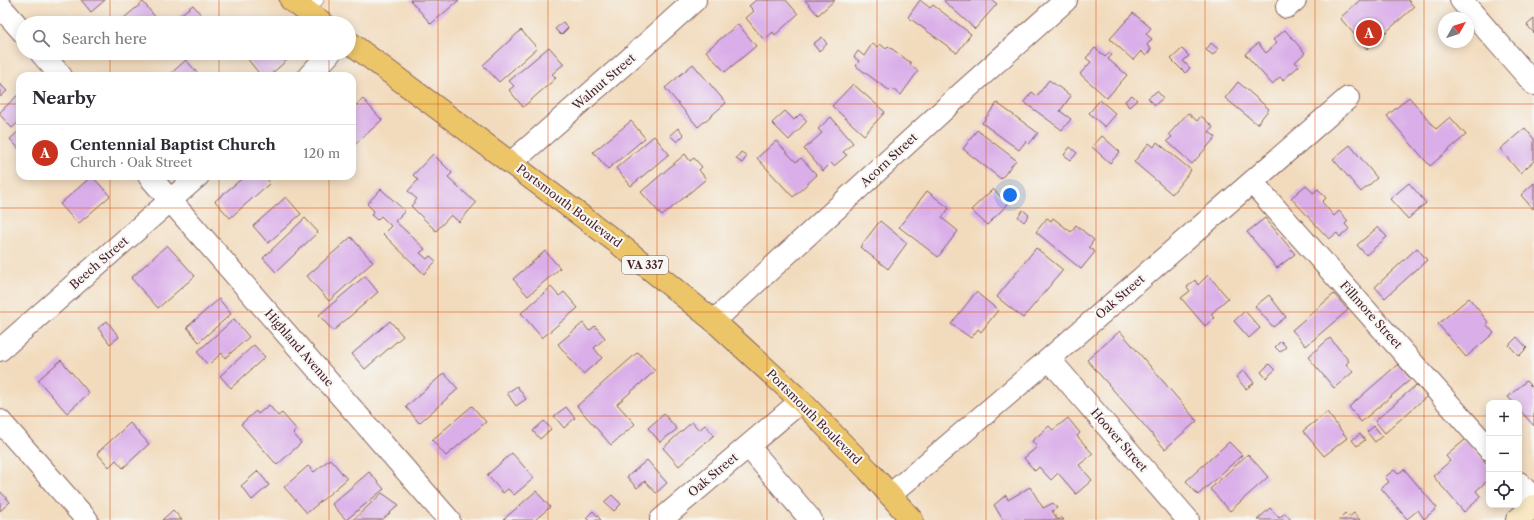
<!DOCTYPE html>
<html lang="en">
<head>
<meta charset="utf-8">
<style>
  body { margin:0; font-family:"Libre Caslon Text",serif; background:#f2f2f3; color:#2b2b33 }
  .controls { position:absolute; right:12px; bottom:12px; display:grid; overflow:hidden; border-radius:8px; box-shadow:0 2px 10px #0003 }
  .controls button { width:36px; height:36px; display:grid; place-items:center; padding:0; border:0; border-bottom:1px solid #e1e1e2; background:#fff; color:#2b2b33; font:20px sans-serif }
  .compass { position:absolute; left:1438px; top:12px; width:36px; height:36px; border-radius:50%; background:#fff; box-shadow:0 2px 10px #0003; rotate:51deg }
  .you { position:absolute; left:1010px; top:195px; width:14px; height:14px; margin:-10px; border:3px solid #fff; border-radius:50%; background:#1a73e8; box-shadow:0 0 0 6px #1a73e833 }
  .badge { display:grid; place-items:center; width:26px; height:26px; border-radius:50%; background:#c8321e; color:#fff; font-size:13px; font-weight:700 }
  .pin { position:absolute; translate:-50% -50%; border:2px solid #fff; box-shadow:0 1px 4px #0006 }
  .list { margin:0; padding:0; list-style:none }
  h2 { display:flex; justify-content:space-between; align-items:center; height:52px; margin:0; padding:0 16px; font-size:17px }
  h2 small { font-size:13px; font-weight:400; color:#7c7c81 }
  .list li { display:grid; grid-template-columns:26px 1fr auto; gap:12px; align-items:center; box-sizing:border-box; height:56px; padding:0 16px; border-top:1px solid #e1e1e2 }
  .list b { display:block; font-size:15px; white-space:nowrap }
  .list p { margin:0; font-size:13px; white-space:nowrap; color:#7c7c81 }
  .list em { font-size:13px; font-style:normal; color:#7c7c81 }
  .icon { flex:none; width:22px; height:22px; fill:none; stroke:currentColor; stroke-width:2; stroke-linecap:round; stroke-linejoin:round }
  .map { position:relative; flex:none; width:1534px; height:520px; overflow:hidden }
  .search { position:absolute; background:#fff; box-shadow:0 2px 10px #0003; left:16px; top:16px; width:340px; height:44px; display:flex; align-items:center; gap:10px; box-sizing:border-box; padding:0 14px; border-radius:22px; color:#7c7c81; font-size:15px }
  .panel { position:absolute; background:#fff; box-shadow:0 2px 10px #0003; left:16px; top:72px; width:340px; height:108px; border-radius:12px }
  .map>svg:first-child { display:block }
  .building { fill:#daaee9 }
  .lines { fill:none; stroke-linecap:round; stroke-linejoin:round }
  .service-casing { stroke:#85615e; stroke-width:12 }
  .minor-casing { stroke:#85615e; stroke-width:24 }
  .secondary-casing { stroke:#85615e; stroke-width:24 }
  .primary-casing { stroke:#85615e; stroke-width:24 }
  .service { stroke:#fff; stroke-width:11 }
  .minor { stroke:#fff; stroke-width:22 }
  .secondary { stroke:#f8e8c3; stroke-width:22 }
  .primary { stroke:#edc569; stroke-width:22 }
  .grid { fill:none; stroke:#d8530f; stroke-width:1; stroke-opacity:0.55 }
  .labels { text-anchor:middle; stroke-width:4; stroke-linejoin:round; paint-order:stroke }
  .shield { fill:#f6f6f2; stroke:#7e6067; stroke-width:1 }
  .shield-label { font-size:11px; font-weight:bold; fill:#4a1f2b }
  .street-label { font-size:12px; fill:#4a1f2b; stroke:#f6f6f2 }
</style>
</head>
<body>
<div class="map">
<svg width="1534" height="520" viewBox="0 0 1534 520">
  <rect width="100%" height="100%" fill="#f6f6f2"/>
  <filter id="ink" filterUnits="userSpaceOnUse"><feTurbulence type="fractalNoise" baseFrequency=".025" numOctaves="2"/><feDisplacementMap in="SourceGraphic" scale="8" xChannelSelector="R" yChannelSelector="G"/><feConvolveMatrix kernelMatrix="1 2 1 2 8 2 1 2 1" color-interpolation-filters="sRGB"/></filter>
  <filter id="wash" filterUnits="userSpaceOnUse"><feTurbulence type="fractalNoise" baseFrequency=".012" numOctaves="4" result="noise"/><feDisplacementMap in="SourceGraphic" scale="16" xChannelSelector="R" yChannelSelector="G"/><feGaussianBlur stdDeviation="0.9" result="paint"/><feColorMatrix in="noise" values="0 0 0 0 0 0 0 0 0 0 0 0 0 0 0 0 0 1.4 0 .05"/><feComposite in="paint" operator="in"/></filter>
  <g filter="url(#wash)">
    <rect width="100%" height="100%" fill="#f2dbbd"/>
    <g id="blocks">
      <!-- building -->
      <path class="building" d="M 81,0 L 105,0 L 91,12 Z
        M 410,0 L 459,0 L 431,24 Z
        M 756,0 L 786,0 L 798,14 L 775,35 L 773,32 L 764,40 L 746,18 L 754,11 L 749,6 Z
        M 805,0 L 835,0 L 818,15 Z
        M 920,0 L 930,8 L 933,5 L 971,34 L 957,53 L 908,17 Z
        M 945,0 L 992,0 L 997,4 L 975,29 L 944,1 Z
        M 1360,0 L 1408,0 L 1414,7 L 1367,49 L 1340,18 Z
        M 143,2 L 156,18 L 150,23 L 118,23 Z
        M 193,5 L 208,23 L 170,23 Z
        M 1133,13 L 1151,28 L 1146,34 L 1152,39 L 1147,45 L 1151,49 L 1146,56 L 1141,51 L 1133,60 L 1110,39 Z
        M 1534,19 L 1534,33 L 1527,25 Z
        M 563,22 L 568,28 L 561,35 L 555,29 Z
        M 738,24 L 756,46 L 725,72 L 706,51 Z
        M 521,30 L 537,48 L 499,82 L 483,65 Z
        M 1285,30 L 1305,53 L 1295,62 L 1299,66 L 1283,80 L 1280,77 L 1272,84 L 1245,54 L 1258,43 L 1266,53 L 1277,43 L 1273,40 Z
        M 822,37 L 827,44 L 819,51 L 813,44 Z
        M 1211,43 L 1218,49 L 1213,55 L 1206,50 Z
        M 872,44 L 878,47 L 880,44 L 886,49 L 888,46 L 911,63 L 910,65 L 918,71 L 901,95 L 892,89 L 890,91 L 856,66 L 859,61 L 854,57 L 858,51 L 864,56 Z
        M 549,47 L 564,64 L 552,74 L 556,78 L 523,107 L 509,90 L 514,86 L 509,81 Z
        M 1095,48 L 1105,57 L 1108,53 L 1112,55 L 1108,59 L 1127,75 L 1107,98 L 1080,74 L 1091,62 L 1086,58 Z
        M 1182,49 L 1189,56 L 1183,61 L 1190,68 L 1185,73 L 1171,59 Z
        M 243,53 L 295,53 L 269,76 L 261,76 Z
        M 186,60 L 200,76 L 168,76 Z
        M 693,64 L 726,103 L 698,127 L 665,88 Z
        M 1049,80 L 1071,96 L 1060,111 L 1071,119 L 1062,130 L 1024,102 L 1032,92 L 1037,96 Z
        M 1238,82 L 1269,109 L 1257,124 L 1225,98 Z
        M 0,84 L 7,91 L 0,97 Z
        M 853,84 L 885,112 L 864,135 L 832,106 Z
        M 1157,91 L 1163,98 L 1155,105 L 1148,98 Z
        M 20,93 L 20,121 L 12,128 L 0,115 L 0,112 Z
        M 1132,95 L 1137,100 L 1129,107 L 1125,101 Z
        M 1409,97 L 1436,129 L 1450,117 L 1466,135 L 1430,166 L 1387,116 Z
        M 363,99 L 382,120 L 352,147 L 352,109 Z
        M 1100,100 L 1116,114 L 1105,127 L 1089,113 Z
        M 997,103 L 1038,133 L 1029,144 L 1026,141 L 1019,150 L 982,123 Z
        M 785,111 L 794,120 L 800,114 L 807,121 L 789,140 L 772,123 Z
        M 1188,113 L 1197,121 L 1201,116 L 1213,127 L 1209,132 L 1216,137 L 1192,164 L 1167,141 L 1172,137 L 1169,134 Z
        M 831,117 L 853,143 L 843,152 L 847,155 L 834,166 L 831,163 L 823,171 L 804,149 L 822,133 L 818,129 Z
        M 631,121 L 645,138 L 608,169 L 593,152 Z
        M 678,128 L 684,135 L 677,142 L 670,135 Z
        M 1525,128 L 1534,139 L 1534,161 L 1520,173 L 1500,149 Z
        M 20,130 L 20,150 L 10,139 Z
        M 977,130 L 1016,160 L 1001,179 L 963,149 Z
        M 654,136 L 669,154 L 631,186 L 616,168 Z
        M 1102,136 L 1120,152 L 1110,163 L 1092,147 Z
        M 776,141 L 796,162 L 801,158 L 817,175 L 793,197 L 757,158 Z
        M 1157,142 L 1191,170 L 1172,194 L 1134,162 L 1149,143 L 1154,147 Z
        M 1350,145 L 1377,178 L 1361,192 L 1333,159 Z
        M 1070,147 L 1077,153 L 1071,160 L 1064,155 Z
        M 741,152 L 747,156 L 742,163 L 736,159 Z
        M 433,154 L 452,173 L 448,177 L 476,203 L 459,222 L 451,215 L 436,231 L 411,206 L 417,199 L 408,191 L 418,180 L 413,175 Z
        M 685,154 L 690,161 L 694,158 L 702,167 L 699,170 L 706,179 L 662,216 L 641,192 Z
        M 92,176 L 110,196 L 78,224 L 60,204 Z
        M 245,176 L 264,176 L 270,183 L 230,218 L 215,201 Z
        M 1409,183 L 1426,203 L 1408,219 L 1390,199 Z
        M 1534,183 L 1534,208 L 1533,209 L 1521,195 Z
        M 1306,185 L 1313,193 L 1318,189 L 1326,198 L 1322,202 L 1334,216 L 1339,211 L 1348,221 L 1345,224 L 1349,229 L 1340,237 L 1337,233 L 1329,239 L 1291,198 Z
        M 381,189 L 405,211 L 395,221 L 425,249 L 420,253 L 427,259 L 430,256 L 436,261 L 424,274 L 383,234 L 391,226 L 381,216 L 377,220 L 371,215 L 374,211 L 367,204 Z
        M 993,189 L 1008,204 L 987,225 L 971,210 Z
        M 927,191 L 949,208 L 942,218 L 958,231 L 938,257 L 899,227 Z
        M 286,197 L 301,214 L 268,243 L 253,226 Z
        M 1023,210 L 1029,215 L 1024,222 L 1018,217 Z
        M 305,218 L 318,232 L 276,272 L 263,258 Z
        M 1047,218 L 1051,221 L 1053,218 L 1071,232 L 1076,225 L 1094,240 L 1089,247 L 1095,252 L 1081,269 L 1036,232 Z
        M 1265,218 L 1295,254 L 1277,268 L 1247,232 Z
        M 880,221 L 907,243 L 888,269 L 860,247 Z
        M 1378,227 L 1387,237 L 1366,255 L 1357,245 Z
        M 351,237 L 373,262 L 329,301 L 307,276 Z
        M 167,245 L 195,276 L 158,308 L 131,278 Z
        M 1036,248 L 1063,270 L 1023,318 L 997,297 Z
        M 1417,248 L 1427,260 L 1385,298 L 1375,287 Z
        M 545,251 L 560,268 L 528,296 L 513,279 Z
        M 1208,275 L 1228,298 L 1211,314 L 1214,318 L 1205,326 L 1181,298 L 1190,291 L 1187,287 L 1195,280 L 1198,285 Z
        M 365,276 L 378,292 L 333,331 L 319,315 Z
        M 551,287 L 559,296 L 564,292 L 578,308 L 542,338 L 521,313 Z
        M 976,292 L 998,310 L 981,332 L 978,329 L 971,338 L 951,324 Z
        M 1334,294 L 1348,310 L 1306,346 L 1292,330 Z
        M 1269,295 L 1286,317 L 1273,327 L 1255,306 Z
        M 1469,298 L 1488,322 L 1486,324 L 1494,333 L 1466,357 L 1438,324 Z
        M 219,299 L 231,314 L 199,342 L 187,327 Z
        M 1245,311 L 1260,328 L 1249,338 L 1234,321 Z
        M 234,319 L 249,337 L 225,358 L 222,353 L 208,365 L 197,352 Z
        M 107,321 L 119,337 L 110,344 L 98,328 Z
        M 390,321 L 403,336 L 365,369 L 352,354 Z
        M 583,323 L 589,331 L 595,326 L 605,338 L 594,348 L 602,358 L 583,374 L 558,344 Z
        M 1120,331 L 1197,421 L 1165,449 L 1087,360 Z
        M 1517,337 L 1527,348 L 1519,356 L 1509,345 Z
        M 1330,338 L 1349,361 L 1346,364 L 1353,372 L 1334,388 L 1308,357 Z
        M 1281,341 L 1286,347 L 1280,352 L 1275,347 Z
        M 254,345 L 265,357 L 231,388 L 220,376 Z
        M 638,352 L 655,371 L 617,404 L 635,424 L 611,445 L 577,406 Z
        M 61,360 L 89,393 L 67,413 L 38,380 Z
        M 1269,364 L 1275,370 L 1266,378 L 1261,372 Z
        M 1398,364 L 1411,379 L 1361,422 L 1349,407 Z
        M 1244,370 L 1254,383 L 1246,389 L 1236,377 Z
        M 444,373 L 458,389 L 419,423 L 406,407 Z
        M 1526,381 L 1534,389 L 1534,426 L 1519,409 L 1519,403 L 1514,403 L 1508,397 Z
        M 1416,385 L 1427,396 L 1385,433 L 1375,421 Z
        M 517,386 L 526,399 L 516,406 L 507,393 Z
        M 269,405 L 278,416 L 282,413 L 297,430 L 293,433 L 301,443 L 277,465 L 241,424 L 256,411 L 258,414 Z
        M 472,406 L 486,422 L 446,456 L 432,440 Z
        M 566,407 L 575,418 L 564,428 L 554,416 Z
        M 1327,412 L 1347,438 L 1324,456 L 1303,431 Z
        M 664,414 L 677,429 L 660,442 L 648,428 Z
        M 1068,418 L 1080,433 L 1077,436 L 1093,454 L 1079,465 L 1092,480 L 1076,494 L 1058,473 L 1051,480 L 1039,467 L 1035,471 L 1024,458 L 1037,447 L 1032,441 L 1049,426 L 1053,430 Z
        M 544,421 L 551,429 L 540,439 L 533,431 Z
        M 692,422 L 699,430 L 705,425 L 714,435 L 679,466 L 663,448 Z
        M 130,423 L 149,444 L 123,468 L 116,460 L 109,467 L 97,453 Z
        M 1374,426 L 1382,436 L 1375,442 L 1367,432 Z
        M 1360,434 L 1365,440 L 1357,446 L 1352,440 Z
        M 1466,439 L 1489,467 L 1489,479 L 1476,491 L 1481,497 L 1464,512 L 1433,476 L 1450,461 L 1446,456 Z
        M 1229,442 L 1242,455 L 1198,495 L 1186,481 Z
        M 512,453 L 534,478 L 514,495 L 508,489 L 503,493 L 487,475 Z
        M 1248,454 L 1268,477 L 1230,511 L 1210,489 Z
        M 330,459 L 347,479 L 307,513 L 284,487 L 308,466 L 314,472 Z
        M 647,460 L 667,483 L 656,493 L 645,481 L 637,488 L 627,477 Z
        M 1404,469 L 1437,508 L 1424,519 L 1418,510 L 1407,519 L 1381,488 L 1389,482 L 1385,477 L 1394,470 L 1398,474 Z
        M 258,471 L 269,485 L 252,500 L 241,486 Z
        M 369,472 L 384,489 L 346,520 L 332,504 Z
        M 1030,487 L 1043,508 L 1053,503 L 1057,508 L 1052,511 L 1058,520 L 1061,517 L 1064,520 L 1003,520 L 994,505 L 1006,495 L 1008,500 Z
        M 0,491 L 10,502 L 0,511 Z
        M 536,491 L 550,507 L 535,520 L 503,520 Z
        M 382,493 L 399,505 L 382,520 L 353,520 Z
        M 612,495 L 621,504 L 614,511 L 604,502 Z
        M 1270,508 L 1279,518 L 1285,513 L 1291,520 L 1257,520 Z
        M 173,510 L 182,520 L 162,520 Z
        M 593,511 L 601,520 L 588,520 L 586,518 Z
        M 1345,513 L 1349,517 L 1354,513 L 1360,520 L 1338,520 Z"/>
    </g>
  </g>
  <g filter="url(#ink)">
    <use href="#blocks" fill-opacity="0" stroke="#85615e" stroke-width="1"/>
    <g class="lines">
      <defs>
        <path id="service" d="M 308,13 L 318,0"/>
        <path id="minor" d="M 1461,0 L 1534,84
          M 0,6 L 23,32
          M 1287,7 L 1295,0
          M 41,53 L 61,76
          M 309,76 L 330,53
          M 512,162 L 623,65 L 695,0
          M 149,176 L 449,520
          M 1252,182 L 1489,449
          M 714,321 L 962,93 L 1066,0
          M 0,350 L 198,176
          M 1049,359 L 1188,520
          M 0,421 L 87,520
          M 748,446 L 811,520
          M 1519,483 L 1534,499
          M 890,495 L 1049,359 L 1348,98
          M 661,520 L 801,401"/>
        <path id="secondary" d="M 1517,520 L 1534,506"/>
        <path id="primary" d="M 291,0 L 323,23
          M 349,42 L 619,244 L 714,321 L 801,401 L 868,470 L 912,520"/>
      </defs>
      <!-- service casing -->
      <use href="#service" class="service-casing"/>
      <!-- minor casing -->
      <use href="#minor" class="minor-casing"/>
      <!-- secondary casing -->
      <use href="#secondary" class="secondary-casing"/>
      <!-- primary casing -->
      <use href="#primary" class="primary-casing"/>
      <!-- service -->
      <use href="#service" class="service"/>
      <!-- minor -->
      <use href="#minor" class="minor"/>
      <!-- secondary -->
      <use href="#secondary" class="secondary"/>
      <!-- primary -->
      <use href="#primary" class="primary"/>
    </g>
  </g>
  <!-- grid -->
  <path class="grid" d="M 110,0 L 110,23M 219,0 L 219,23M 329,0 L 329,23M 438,0 L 438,520M 548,0 L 548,520M 657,0 L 657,520M 767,0 L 767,520M 877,0 L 877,520M 986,0 L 986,520M 1096,0 L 1096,520M 1205,0 L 1205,520M 1315,0 L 1315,520M 1424,0 L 1424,520M 110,53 L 110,76M 219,53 L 219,76M 329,53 L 329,76M 0,104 L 20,104M 352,104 L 1534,104M 110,176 L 110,520M 219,176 L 219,520M 329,176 L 329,520M 0,208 L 1534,208M 0,312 L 1534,312M 0,416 L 1489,416M 1519,416 L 1534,416"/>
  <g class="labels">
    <!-- shield labels -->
    <rect class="shield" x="622" y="256" width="46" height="18" rx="3"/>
    <g class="shield-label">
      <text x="645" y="269">VA 337</text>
    </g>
    <!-- street labels -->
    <g class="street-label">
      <text transform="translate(604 82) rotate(-41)" y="4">Walnut Street</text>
      <text transform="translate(889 160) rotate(-43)" y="4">Acorn Street</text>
      <text transform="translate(569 206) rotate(37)" y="4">Portsmouth Boulevard</text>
      <text transform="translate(99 263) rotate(-41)" y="4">Beech Street</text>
      <text transform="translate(1120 297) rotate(-41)" y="4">Oak Street</text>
      <text transform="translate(1371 315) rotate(48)" y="4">Fillmore Street</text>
      <text transform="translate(299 348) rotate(49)" y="4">Highland Avenue</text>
      <text transform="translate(814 417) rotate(45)" y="4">Portsmouth Boulevard</text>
      <text transform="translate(1119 440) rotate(49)" y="4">Hoover Street</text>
      <text transform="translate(713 475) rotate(-40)" y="4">Oak Street</text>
    </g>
  </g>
</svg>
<div class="controls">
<button>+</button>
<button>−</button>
<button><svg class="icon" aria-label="locate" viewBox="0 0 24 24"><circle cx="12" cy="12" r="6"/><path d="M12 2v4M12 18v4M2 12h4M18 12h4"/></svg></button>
</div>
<svg class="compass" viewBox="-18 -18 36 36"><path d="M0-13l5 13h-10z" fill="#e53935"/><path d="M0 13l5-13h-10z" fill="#7c7c81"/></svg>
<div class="you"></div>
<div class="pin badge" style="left:1369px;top:33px">A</div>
<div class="search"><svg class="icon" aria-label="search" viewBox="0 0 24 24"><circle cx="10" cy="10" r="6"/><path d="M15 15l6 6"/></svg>Search here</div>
<section class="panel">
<h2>Nearby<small></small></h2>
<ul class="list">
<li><span class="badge">A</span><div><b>Centennial Baptist Church</b><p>Church · Oak Street</p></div><em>120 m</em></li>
</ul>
</section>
</div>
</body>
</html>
